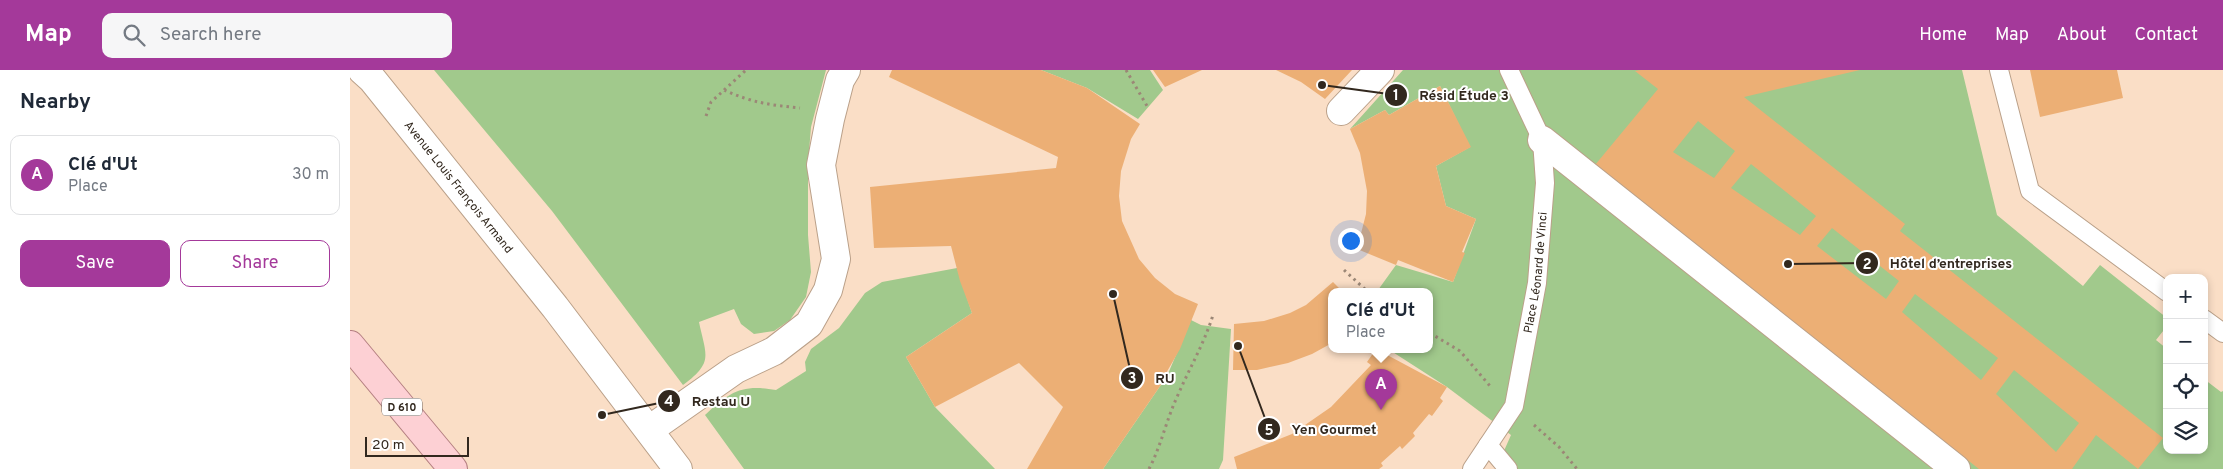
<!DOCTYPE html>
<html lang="en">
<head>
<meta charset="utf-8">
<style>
  body { margin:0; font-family:Overpass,sans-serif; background:#f6f6f7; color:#1f2937 }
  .controls { position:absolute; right:15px; bottom:15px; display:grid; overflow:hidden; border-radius:10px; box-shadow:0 2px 8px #0003 }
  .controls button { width:45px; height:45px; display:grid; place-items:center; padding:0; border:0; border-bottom:1px solid #e0e1e3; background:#fff; color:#1f2937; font:25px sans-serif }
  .scale { position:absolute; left:15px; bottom:12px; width:104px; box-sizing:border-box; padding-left:5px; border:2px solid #32281e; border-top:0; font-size:14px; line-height:18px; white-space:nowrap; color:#32281e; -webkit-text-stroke:4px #fff; paint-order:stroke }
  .you { position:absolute; left:1000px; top:170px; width:18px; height:18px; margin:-12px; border:4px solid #fff; border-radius:50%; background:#1a73e8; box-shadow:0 0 0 8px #1a73e833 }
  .badge { display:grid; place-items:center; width:32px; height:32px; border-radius:50%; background:#a4399a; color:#fff; font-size:16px; font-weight:700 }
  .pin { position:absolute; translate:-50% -41px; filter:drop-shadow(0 1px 2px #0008) }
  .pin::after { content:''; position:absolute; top:26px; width:18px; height:15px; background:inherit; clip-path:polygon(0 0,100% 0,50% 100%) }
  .popup { position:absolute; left:978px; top:218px; width:105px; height:65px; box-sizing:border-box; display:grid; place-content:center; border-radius:10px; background:#fff; filter:drop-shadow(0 1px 4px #0005); font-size:16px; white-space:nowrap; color:#747a83 }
  .popup b { font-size:19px; color:#1f2937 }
  .popup::after { content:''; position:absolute; left:50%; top:100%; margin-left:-10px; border:10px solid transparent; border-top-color:#fff }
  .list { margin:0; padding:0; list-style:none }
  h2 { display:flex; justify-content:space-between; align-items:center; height:65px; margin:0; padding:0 20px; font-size:21px }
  h2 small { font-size:16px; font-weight:400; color:#747a83 }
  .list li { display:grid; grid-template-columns:32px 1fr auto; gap:15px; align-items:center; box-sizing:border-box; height:80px; margin:0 10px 10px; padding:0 10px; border:1px solid #e0e1e3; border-radius:10px }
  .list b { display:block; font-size:19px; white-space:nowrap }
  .list p { margin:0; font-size:16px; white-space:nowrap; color:#747a83 }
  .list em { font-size:16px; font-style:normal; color:#747a83 }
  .actions { display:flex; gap:10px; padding:15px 20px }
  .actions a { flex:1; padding:11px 0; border:1px solid #a4399a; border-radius:10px; text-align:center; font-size:18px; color:#a4399a }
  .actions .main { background:#a4399a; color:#fff }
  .icon { flex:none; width:28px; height:28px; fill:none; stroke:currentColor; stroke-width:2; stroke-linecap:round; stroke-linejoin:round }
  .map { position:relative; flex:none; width:1873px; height:399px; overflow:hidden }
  header { display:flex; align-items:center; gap:30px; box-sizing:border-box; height:70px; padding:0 25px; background:#a4399a; color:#fff }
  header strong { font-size:24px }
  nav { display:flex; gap:28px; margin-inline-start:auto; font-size:18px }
  .search { width:350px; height:45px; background:#f6f6f7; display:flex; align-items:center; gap:12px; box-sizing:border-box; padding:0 18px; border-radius:10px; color:#747a83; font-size:19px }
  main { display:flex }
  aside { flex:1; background:#fff }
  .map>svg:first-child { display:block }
  .green { fill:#a1c98c }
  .building { fill:#ecaf75; fill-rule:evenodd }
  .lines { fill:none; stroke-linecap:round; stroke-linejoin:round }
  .service-casing { stroke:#baa089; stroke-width:20 }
  .pedestrian-casing { stroke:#baa089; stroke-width:30 }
  .minor-casing { stroke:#baa089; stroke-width:30 }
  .tertiary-casing { stroke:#baa089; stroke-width:30 }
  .primary-casing { stroke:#b58082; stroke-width:30 }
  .path { stroke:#9b8776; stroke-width:3; stroke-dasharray:2.5 4; stroke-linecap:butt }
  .service { stroke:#fff; stroke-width:18 }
  .pedestrian { stroke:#fff; stroke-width:28 }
  .minor { stroke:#fff; stroke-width:28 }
  .tertiary { stroke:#fff; stroke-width:28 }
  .primary { stroke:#fdd0d4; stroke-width:28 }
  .labels { text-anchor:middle; stroke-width:4; stroke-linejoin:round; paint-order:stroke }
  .shield { fill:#fff; stroke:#706862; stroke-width:1 }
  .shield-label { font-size:11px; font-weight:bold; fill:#32281e }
  .street-label { font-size:12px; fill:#32281e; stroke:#fff }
  .leader { fill:none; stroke:#32281e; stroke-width:2 }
  .callout-dot { fill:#32281e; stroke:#fff; stroke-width:2 }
  .mark-label { font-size:15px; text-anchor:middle; font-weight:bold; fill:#fff }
  .callout-label { font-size:14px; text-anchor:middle; font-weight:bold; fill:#32281e; stroke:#fff; stroke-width:4; stroke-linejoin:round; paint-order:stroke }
</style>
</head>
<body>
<header>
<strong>Map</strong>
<div class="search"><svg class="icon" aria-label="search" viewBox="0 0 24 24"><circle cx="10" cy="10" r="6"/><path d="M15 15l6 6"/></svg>Search here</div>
<nav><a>Home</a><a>Map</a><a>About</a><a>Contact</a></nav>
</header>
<main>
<aside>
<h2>Nearby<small></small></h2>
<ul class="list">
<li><span class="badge">A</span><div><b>Clé d'Ut</b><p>Place</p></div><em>30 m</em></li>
</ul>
<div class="actions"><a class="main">Save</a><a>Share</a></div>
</aside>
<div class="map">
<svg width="1873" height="399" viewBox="0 0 1873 399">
  <rect width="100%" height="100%" fill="#fadec6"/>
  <!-- green -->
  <path class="green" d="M 84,0 L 476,0 L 461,57 L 458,94 L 458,165 L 461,202 L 456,227 L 440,250 L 424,261 L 404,264 L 391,254 L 384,239 L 349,252 C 356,286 364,292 333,315 L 202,141 Z
    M 691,0 L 800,0 L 813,20 L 788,49 L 737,18 Z
    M 1053,0 L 1612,0 L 1647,145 L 1733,216 L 1750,195 L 1817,248 L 1817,256 L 1806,270 L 1817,279 L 1817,380 L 1854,380 L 1854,309 L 1871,322 L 1873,321 L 1873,399 L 1146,399 L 1161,365 L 1097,317 L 1038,279 L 1080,279 L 1080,221 L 1028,220 L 1046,195 L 1103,212 L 1126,149 L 1096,136 L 1086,96 L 1120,77 L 1090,16 L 1039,45 L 1035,40 L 1000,59 Z
    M 607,198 L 622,243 L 556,287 L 585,337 L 645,399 L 394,399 L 355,345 C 380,322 391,314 426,320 L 456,301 L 455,292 L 461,279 L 489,258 L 515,223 L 532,212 Z
    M 841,250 L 851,255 L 881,259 L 873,390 L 869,399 L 753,399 L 817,306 Z"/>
  <!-- building -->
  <path class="building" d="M 542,0 L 691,0 L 737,18 L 790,54 L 781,69 L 771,101 L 769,126 L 772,151 L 789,189 L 805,208 L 825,224 L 848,234 L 830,279 L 815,305 L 817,306 L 753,399 L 677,399 L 713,337 L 669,293 L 585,337 L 556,287 L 622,243 L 610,211 L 601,176 L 524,178 L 520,117 L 706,98 L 708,87 L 539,7 Z
    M 803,0 L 852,0 L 815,17 Z
    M 926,0 L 1002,0 L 975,29 L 951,12 Z
    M 1291,0 L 1510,0 L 1394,27 L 1555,154 L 1550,161 L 1813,368 L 1788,399 L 1746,365 L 1722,399 L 1629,399 L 1245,95 L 1308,19 L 1285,1 ZM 1348,51 L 1385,81 L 1364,108 L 1323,82 ZM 1401,94 L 1466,146 L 1450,165 L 1381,118 ZM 1482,158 L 1549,211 L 1536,229 L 1467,176 ZM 1565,224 L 1648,288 L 1631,310 L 1552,242 ZM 1664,300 L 1729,353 L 1706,382 L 1646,324 Z
    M 1680,0 L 1767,0 L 1773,28 L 1690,47 Z
    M 1090,16 L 1121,77 L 1086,96 L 1096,136 L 1126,149 L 1112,182 L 1115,183 L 1103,212 L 1048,190 L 1046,195 L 1007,179 L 1016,144 L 1017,121 L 1010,83 L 1000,59 L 1035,40 L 1039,45 Z
    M 983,212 L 992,221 L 982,221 L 982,273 L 962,284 L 938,293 L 907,300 L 883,300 L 884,254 L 914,251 L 940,243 L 956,235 Z
    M 1026,279 L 1097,317 L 1090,328 L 1093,331 L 1082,346 L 1079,344 L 1063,363 L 1065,366 L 1052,379 L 1050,376 L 1031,393 L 1033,396 L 1029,399 L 887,399 L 884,387 L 942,364 L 981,337 L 1021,295 L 1017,292 Z"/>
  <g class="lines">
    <defs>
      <g id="service">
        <path d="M 1649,0 L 1680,121 L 1817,222"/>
        <path d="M 1854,249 L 1873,263"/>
        <path d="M 1138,375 L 1158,399"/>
        <path id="s1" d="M 1122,399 L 1164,336 L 1187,213 L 1195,113 L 1192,70 L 1159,0"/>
      </g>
      <path id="pedestrian" d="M 991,41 L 1030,0"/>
      <path id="minor" d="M 1192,70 L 1606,399
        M 299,360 L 386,299 L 424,281 L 459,254 L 478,220 L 486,189 L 471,95 L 480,49 L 490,10 L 496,0"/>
      <g id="tertiary">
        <path id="s2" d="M 12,0 L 22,9 L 205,237 L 328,399"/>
      </g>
      <path id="primary" d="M 0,275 L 103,399"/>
    </defs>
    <!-- service casing -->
    <use href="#service" class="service-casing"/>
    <!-- pedestrian casing -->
    <use href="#pedestrian" class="pedestrian-casing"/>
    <!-- minor casing -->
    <use href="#minor" class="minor-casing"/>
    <!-- tertiary casing -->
    <use href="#tertiary" class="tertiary-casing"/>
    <!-- primary casing -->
    <use href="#primary" class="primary-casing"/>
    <!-- path -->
    <path class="path" d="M 776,0 L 797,36
      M 374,20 C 403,33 420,35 450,38
      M 356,46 L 361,32 L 396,0
      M 994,200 L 1017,221
      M 1080,263 L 1110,281 L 1140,316
      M 1184,355 L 1209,377 L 1227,399
      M 799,399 C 811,376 816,351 827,327 C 839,299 854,274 863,245"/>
    <!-- service -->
    <use href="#service" class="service"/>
    <!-- pedestrian -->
    <use href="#pedestrian" class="pedestrian"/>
    <!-- minor -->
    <use href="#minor" class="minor"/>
    <!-- tertiary -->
    <use href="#tertiary" class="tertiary"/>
    <!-- primary -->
    <use href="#primary" class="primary"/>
  </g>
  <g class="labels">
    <!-- shield labels -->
    <rect class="shield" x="32" y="328.5" width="40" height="17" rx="4"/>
    <g class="shield-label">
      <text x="52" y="341">D 610</text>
    </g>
    <!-- street labels -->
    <g class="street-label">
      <text dy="4" stroke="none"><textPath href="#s2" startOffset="152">Avenue Louis François Armand</textPath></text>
      <text dy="4" stroke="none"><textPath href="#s1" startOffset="211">Place Léonard de Vinci</textPath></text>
    </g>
  </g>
  <!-- callouts -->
  <path class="leader" d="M972 15L1046 25M1438 194L1517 193M763 224L782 308M252 345L319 331M888 276L919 359"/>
  <g class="callout-dot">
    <circle cx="972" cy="15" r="5"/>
    <circle cx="1438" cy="194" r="5"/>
    <circle cx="763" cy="224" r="5"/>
    <circle cx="252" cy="345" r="5"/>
    <circle cx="888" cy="276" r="5"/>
    <circle cx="1046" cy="25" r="12"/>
    <circle cx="1517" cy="193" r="12"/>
    <circle cx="782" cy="308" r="12"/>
    <circle cx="319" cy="331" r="12"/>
    <circle cx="919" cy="359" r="12"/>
  </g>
  <g class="mark-label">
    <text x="1046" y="30">1</text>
    <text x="1517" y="199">2</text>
    <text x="782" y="313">3</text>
    <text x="319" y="336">4</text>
    <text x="919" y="365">5</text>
  </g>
  <g class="callout-label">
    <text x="1114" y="30">Résid Étude 3</text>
    <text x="1601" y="198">Hôtel d’entreprises</text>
    <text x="815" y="313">RU</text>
    <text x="371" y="336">Restau U</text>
    <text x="984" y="364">Yen Gourmet</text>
  </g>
</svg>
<div class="controls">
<button>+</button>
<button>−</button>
<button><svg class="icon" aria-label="locate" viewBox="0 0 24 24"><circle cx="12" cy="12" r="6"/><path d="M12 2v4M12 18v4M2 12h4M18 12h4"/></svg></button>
<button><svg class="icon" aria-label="layers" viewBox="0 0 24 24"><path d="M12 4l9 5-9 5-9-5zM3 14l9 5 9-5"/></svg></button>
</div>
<div class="scale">20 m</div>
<div class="you"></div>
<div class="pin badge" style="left:1031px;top:340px">A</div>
<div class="popup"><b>Clé d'Ut</b>Place</div>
</div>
</main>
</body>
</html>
